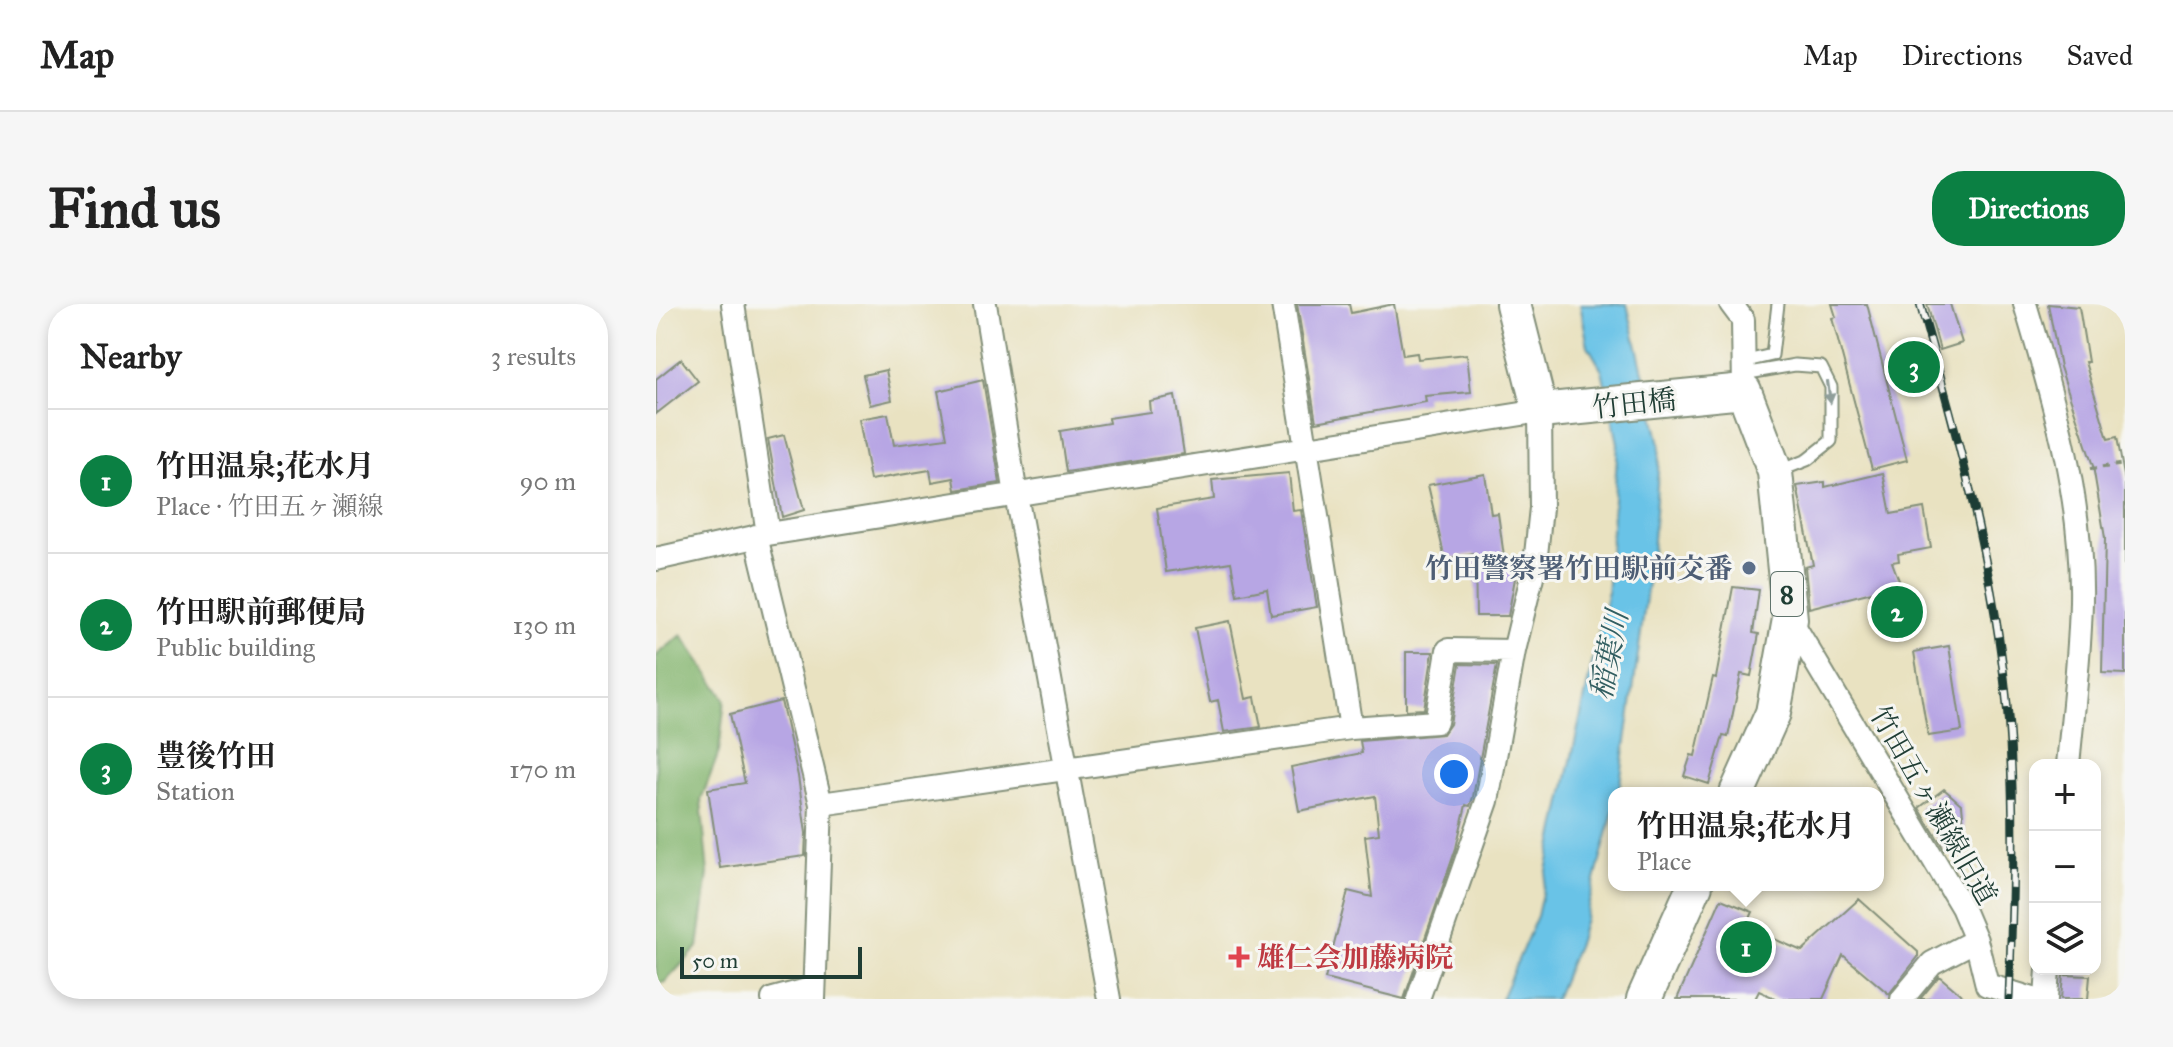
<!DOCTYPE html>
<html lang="en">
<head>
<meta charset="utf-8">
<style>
  body { margin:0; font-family:"IM FELL Great Primer","Noto Serif JP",serif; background:#f6f6f6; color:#222 }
  .controls { position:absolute; right:24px; bottom:24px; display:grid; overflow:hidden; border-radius:16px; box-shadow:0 4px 12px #0003 }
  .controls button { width:72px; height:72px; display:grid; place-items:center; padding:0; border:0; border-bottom:2px solid #e0e0e0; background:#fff; color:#222; font:40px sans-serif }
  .scale { position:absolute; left:24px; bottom:20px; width:182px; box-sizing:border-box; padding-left:8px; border:4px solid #1f3d34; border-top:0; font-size:22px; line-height:28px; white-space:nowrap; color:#1f3d34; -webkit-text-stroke:6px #f6f6f2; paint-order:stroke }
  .you { position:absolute; left:798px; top:470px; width:28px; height:28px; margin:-20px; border:6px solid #fff; border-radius:50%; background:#1a73e8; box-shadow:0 0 0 12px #1a73e833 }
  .badge { display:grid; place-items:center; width:52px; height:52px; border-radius:50%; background:#0b8043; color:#fff; font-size:26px; font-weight:700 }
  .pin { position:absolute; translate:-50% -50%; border:4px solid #fff; box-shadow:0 2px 8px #0006 }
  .popup { position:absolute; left:952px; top:483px; width:276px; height:104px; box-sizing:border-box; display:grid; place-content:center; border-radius:16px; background:#fff; filter:drop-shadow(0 2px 6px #0005); font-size:26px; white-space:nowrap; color:#767676 }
  .popup b { font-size:30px; color:#222 }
  .popup::after { content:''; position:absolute; left:50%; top:100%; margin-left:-16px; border:16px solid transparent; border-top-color:#fff }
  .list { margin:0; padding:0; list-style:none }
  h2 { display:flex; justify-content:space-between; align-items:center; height:104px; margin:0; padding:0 32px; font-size:34px }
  h2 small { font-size:26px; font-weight:400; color:#767676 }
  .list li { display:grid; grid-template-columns:52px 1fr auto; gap:24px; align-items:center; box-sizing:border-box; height:144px; padding:0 32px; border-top:2px solid #e0e0e0 }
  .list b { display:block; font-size:30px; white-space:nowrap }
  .list p { margin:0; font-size:26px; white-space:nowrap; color:#767676 }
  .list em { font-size:26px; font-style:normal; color:#767676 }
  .icon { flex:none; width:44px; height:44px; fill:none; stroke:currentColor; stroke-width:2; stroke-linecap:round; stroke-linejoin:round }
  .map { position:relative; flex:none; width:1469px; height:695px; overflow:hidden; border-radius:32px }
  header { display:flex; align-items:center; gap:48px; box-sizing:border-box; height:112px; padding:0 40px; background:#fff; border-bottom:2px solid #e0e0e0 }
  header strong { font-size:38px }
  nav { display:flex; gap:44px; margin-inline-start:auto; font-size:28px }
  .intro { display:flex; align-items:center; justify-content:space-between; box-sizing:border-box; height:192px; padding:0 48px }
  h1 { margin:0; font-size:56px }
  .button { padding:20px 36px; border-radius:32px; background:#0b8043; color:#fff; font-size:28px; font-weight:700 }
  main { display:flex; gap:48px; padding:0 48px }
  aside { flex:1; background:#fff; border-radius:32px; box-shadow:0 4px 12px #0003 }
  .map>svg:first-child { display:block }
  .forest { fill:#85b670; stroke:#527a52; stroke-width:2 }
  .water { fill:#69c3e7; stroke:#44808e; stroke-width:2 }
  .building { fill:#b7a6e4 }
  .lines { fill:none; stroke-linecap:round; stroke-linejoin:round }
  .service-casing { stroke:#84907a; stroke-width:15 }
  .minor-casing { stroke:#84907a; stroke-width:26 }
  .primary-casing { stroke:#84907a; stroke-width:38 }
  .path { stroke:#84907a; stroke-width:4; stroke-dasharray:6 6; stroke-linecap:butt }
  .service { stroke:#fff; stroke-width:11 }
  .minor { stroke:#fff; stroke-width:22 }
  .primary { stroke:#fff; stroke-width:34 }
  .rail-casing { stroke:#1f3d34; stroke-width:9 }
  .rail { stroke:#f6f6f2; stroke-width:6; stroke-dasharray:18; stroke-linecap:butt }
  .oneway { fill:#8f9e9a }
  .service-dot { fill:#5c6f8a; stroke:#f6f6f2; stroke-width:3 }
  .health-dot { fill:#e0444e; stroke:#f6f6f2; stroke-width:3 }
  .labels { text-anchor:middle; stroke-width:6; stroke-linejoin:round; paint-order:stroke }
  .shield { fill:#f6f6f2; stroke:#60746d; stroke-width:2 }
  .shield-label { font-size:26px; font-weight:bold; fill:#1f3d34 }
  .street-label { font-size:28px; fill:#1f3d34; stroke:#f6f6f2 }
  .service-label { font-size:28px; font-weight:bold; fill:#4e5e75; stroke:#f6f6f2; text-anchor:end }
  .health-label { font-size:28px; font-weight:bold; fill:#be3a42; stroke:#f6f6f2; text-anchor:start }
  .water-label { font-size:30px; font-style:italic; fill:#325e61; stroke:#f6f6f2 }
</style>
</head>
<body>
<header>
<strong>Map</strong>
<nav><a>Map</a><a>Directions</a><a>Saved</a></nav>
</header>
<div class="intro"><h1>Find us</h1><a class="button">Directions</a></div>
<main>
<aside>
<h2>Nearby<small>3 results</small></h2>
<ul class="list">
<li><span class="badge">1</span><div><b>竹田温泉;花水月</b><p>Place · 竹田五ヶ瀬線</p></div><em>90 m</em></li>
<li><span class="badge">2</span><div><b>竹田駅前郵便局</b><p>Public building</p></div><em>130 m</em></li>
<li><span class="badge">3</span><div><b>豊後竹田</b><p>Station</p></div><em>170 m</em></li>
</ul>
</aside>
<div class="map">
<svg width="1469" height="695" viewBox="0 0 1469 695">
  <rect width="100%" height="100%" fill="#f6f6f2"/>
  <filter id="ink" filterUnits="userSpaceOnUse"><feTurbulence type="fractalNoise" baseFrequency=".0125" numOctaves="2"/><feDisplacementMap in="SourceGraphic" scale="16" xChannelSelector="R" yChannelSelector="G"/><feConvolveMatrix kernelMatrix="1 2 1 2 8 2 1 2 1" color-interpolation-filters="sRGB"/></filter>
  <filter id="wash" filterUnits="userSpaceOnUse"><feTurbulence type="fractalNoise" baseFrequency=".006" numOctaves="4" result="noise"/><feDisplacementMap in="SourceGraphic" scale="32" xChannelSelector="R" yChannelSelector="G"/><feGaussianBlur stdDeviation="1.8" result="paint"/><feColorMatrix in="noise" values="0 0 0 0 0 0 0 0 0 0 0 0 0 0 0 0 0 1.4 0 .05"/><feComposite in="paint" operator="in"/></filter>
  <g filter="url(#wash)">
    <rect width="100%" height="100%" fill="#e9e2c1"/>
    <!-- forest -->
    <path class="forest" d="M 26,331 L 69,395 L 63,448 L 45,496 L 52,570 L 42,643 L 9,678 L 0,680 L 0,355 L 2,350 Z"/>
    <!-- water -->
    <path class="water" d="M 924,0 L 971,0 L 1004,140 L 996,250 L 964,480 L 962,489 L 958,489 L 958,504 L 923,637 L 899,695 L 845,695 L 881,612 L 951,292 L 962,139 L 946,66 L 932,42 Z"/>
    <g id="blocks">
      <!-- building -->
      <path class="building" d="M 641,0 L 693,0 L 695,9 L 738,0 L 747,51 L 761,49 L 762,55 L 811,50 L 815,88 L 769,92 L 770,98 L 660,118 Z
        M 1176,0 L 1211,0 L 1251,156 L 1216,165 L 1176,14 L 1180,13 Z
        M 1271,0 L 1294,0 L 1306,39 L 1284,46 Z
        M 1392,0 L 1423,3 L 1432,58 L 1429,58 L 1452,135 L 1461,133 L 1469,177 L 1469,370 L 1446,369 L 1449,234 L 1437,162 L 1404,63 Z
        M 25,55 L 42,77 L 0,110 L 0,75 Z
        M 230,66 L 236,96 L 214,101 L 207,71 Z
        M 327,76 L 344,179 L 300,186 L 298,174 L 276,178 L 274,166 L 214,176 L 203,115 L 232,110 L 238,141 L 291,134 L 282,87 Z
        M 519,92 L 528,150 L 410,168 L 404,127 L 453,119 L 452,114 L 494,108 L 493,97 Z
        M 128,131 L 148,206 L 126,213 L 112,135 Z
        M 633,169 L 637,207 L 645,206 L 661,303 L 615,311 L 611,285 L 581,291 L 575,258 L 510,268 L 501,204 L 558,195 L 556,176 Z
        M 1227,169 L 1235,210 L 1268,204 L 1275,244 L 1242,250 L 1243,257 L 1236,258 L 1261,324 L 1234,335 L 1216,288 L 1153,304 L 1149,263 L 1157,261 L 1141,182 L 1169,178 L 1169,183 Z
        M 829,170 L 835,210 L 842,209 L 848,253 L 863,253 L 852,312 L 820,312 L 819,250 L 789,255 L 772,181 Z
        M 1077,283 L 1103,286 L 1097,329 L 1103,330 L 1095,372 L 1085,370 L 1072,433 L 1067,432 L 1053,480 L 1028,472 L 1035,451 L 1039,452 L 1057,373 L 1060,374 Z
        M 574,317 L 590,395 L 599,393 L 605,423 L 568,428 L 562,396 L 554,398 L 539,324 Z
        M 1293,342 L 1306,427 L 1272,432 L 1258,348 Z
        M 750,348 L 777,348 L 768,405 L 750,406 Z
        M 804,360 L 841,361 L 817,493 L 814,502 L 810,501 L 800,544 L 748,695 L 669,675 L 692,587 L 716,593 L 709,532 L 723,530 L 719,492 L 643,507 L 635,463 L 706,449 L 704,437 L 787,430 L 794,420 Z
        M 125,397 L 142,472 L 150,529 L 149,552 L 64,564 L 52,485 L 89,479 L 74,410 Z
        M 1288,485 L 1306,501 L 1309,531 L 1288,545 L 1263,504 Z
        M 1065,595 L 1097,608 L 1090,623 L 1146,647 L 1203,595 L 1262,648 L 1262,653 L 1233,690 L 1187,651 L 1167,695 L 1121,695 L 1103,687 L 1099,695 L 1021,695 Z
        M 1407,671 L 1434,672 L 1432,695 L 1405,695 Z
        M 1283,672 L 1310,695 L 1264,695 Z"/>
    </g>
  </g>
  <g filter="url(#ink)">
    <use href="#blocks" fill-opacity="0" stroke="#84907a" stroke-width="2"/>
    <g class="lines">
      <defs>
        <path id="service" d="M 1086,58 L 1116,51 L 1122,0
          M 1087,70 L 1139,61 L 1165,63 L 1175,83 L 1175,137 L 1151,156 L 1123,167"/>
        <path id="minor" d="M 77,0 L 112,230
          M 329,0 L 360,191 L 453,695
          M 627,0 L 695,424
          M 1075,0 L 1087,16 L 1088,87
          M 1369,0 C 1398,97 1427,195 1425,297 C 1424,352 1417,407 1412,461
          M 100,232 L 165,500 L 158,695
          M 0,255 L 112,230 L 884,107 L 885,204 L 879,260 L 858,347 L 831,497 L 762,695
          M 1134,315 L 1306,603 L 1320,636 L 1331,681 L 1377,695
          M 165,500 L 695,424 L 780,418 L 792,346 L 858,347
          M 117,695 L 158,684
          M 1246,695 L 1276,659 L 1320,636
          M 1390,695 L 1392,665"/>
        <path id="primary" d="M 857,0 L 884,107 L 1088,87 L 1119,168 L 1134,315 L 1117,409 L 1081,489
          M 988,695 L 1039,581"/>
      </defs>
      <!-- service casing -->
      <use href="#service" class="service-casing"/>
      <!-- minor casing -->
      <use href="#minor" class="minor-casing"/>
      <!-- primary casing -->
      <use href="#primary" class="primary-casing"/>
      <!-- path -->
      <path class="path" d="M 1434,165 L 1469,160"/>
      <!-- service -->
      <use href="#service" class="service"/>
      <!-- minor -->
      <use href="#minor" class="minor"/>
      <!-- primary -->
      <use href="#primary" class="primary"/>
      <defs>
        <path id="rail" d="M 1264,0 C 1299,123 1333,245 1348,373 C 1361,480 1357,588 1353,695"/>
      </defs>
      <!-- rail casing -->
      <use href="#rail" class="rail-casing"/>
      <!-- rail -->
      <use href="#rail" class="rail"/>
    </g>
    <!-- one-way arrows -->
    <defs><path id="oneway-solid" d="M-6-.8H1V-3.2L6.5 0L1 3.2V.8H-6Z" transform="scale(2)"/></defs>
    <use class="oneway" href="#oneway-solid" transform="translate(1173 88) rotate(82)"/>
  </g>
  <!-- markers -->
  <circle class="service-dot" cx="1093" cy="264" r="8"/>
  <path class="health-dot" d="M579 641h8v8h8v8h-8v8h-8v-8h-8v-8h8z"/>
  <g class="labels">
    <!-- shield labels -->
    <rect class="shield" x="1115" y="268" width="32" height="44" rx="6"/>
    <g class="shield-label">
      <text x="1131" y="299">8</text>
    </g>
    <!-- street labels -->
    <g class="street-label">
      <text transform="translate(978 99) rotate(-6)" y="10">竹田橋</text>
      <text transform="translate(1278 501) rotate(60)" y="10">竹田五ヶ瀬線旧道</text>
    </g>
    <!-- service labels -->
    <g class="service-label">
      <text x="1077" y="274">竹田警察署竹田駅前交番</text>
    </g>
    <!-- health labels -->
    <g class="health-label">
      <text x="601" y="663">雄仁会加藤病院</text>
    </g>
    <!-- water labels -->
    <g class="water-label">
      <text transform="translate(953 351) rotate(-79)" y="10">稲葉川</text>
    </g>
  </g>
</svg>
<div class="controls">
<button>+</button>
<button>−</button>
<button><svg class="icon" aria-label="layers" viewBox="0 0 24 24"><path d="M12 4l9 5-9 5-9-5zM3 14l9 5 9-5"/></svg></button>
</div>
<div class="scale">50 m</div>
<div class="you"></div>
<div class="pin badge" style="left:1090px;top:643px">1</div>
<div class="popup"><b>竹田温泉;花水月</b>Place</div>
<div class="pin badge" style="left:1241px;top:308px">2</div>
<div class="pin badge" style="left:1258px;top:63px">3</div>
</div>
</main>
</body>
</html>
